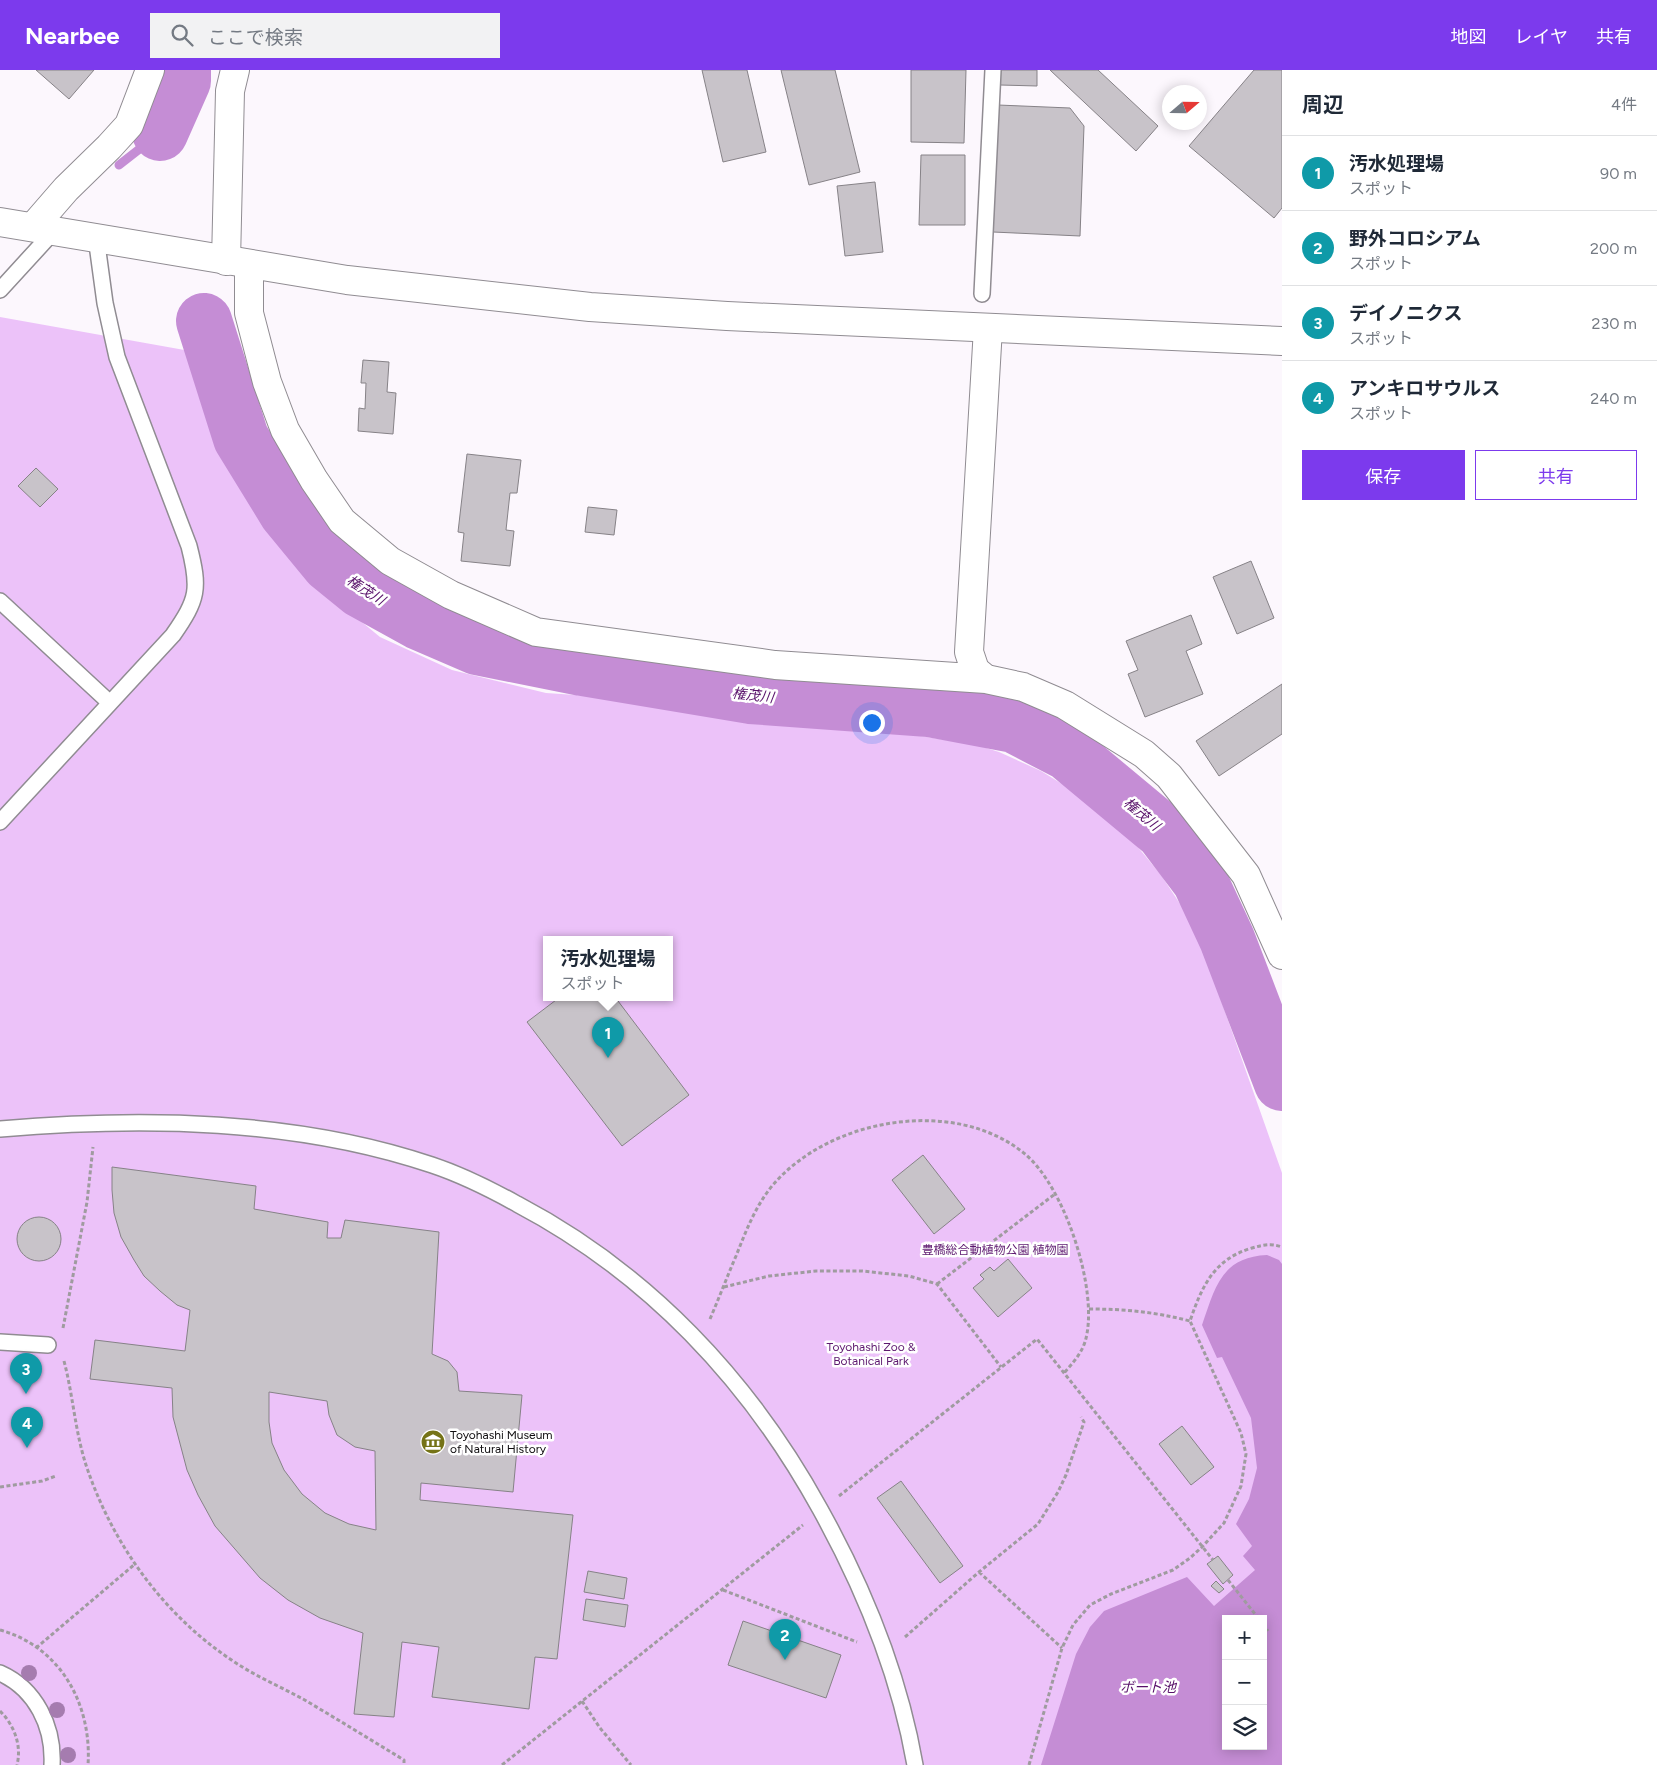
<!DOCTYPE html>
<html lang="ja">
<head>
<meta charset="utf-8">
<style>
  body { margin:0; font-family:Figtree,"Noto Sans JP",sans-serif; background:#f2f2f3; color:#1f2937 }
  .controls { position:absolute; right:15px; bottom:15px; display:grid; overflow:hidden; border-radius:0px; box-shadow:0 2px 12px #0003 }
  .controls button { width:45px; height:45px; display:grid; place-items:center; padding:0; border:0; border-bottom:1px solid #e0e1e3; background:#fff; color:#1f2937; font:25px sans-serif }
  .compass { position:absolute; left:1162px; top:15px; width:45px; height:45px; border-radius:50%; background:#fff; box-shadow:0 2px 12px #0003; rotate:70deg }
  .you { position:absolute; left:871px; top:652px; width:18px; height:18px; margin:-12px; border:4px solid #fff; border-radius:50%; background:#1a73e8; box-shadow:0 0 0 8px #1a73e833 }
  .badge { display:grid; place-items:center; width:32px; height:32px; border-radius:50%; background:#7c3aed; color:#fff; font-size:16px; font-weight:700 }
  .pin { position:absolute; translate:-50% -41px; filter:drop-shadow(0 1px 2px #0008) }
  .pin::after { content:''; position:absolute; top:26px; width:18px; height:15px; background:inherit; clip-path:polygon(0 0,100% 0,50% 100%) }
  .popup { position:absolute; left:543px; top:866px; width:130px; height:65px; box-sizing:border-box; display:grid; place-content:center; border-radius:0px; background:#fff; filter:drop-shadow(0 1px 4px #0005); font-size:16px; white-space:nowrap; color:#747a83 }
  .popup b { font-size:19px; color:#1f2937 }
  .popup::after { content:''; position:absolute; left:50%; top:100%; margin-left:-10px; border:10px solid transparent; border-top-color:#fff }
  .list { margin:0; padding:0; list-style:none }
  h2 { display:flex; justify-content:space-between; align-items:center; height:65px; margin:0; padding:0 20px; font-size:21px }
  h2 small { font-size:16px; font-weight:400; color:#747a83 }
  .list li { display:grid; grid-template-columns:32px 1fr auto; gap:15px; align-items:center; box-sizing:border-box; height:75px; padding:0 20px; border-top:1px solid #e0e1e3 }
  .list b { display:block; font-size:19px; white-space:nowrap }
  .list p { margin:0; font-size:16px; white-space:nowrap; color:#747a83 }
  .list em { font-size:16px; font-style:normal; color:#747a83 }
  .actions { display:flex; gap:10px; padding:15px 20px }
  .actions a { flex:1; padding:11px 0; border:1px solid #7c3aed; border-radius:0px; text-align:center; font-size:18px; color:#7c3aed }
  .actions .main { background:#7c3aed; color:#fff }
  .icon { flex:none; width:28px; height:28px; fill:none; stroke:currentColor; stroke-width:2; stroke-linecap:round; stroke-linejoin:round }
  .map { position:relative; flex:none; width:1282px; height:1695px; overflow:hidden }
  header { display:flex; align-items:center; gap:30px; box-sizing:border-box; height:70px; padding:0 25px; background:#7c3aed; color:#fff }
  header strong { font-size:24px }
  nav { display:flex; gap:28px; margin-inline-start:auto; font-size:18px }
  .search { width:350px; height:45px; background:#f2f2f3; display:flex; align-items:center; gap:12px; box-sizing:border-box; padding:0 18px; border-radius:0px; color:#747a83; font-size:19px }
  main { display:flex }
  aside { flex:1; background:#fff }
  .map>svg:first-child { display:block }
  .green { fill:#ecc2f9; fill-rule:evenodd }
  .water { fill:#c58dd5; fill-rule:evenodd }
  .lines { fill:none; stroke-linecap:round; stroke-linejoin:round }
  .stream { stroke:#c58dd5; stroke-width:9 }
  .river { stroke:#c58dd5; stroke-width:56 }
  .building { fill:#c8c3c9; stroke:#868287; fill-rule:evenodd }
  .service-casing { stroke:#908c92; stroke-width:18 }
  .minor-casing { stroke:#908c92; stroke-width:30 }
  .tertiary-casing { stroke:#908c92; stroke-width:30 }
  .path { stroke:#9f9b9f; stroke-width:3; stroke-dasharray:4 2.5; stroke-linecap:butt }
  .service { stroke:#fff; stroke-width:15 }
  .minor { stroke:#fff; stroke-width:28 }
  .tertiary { stroke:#fff; stroke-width:28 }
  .tree { fill:#a57caf }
  .labels { text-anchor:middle; stroke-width:5; stroke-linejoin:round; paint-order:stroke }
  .park-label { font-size:12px; fill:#5d186f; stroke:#fff }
  .poi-label { font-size:12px; fill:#0e0c0e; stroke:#fff; text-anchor:start }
  .water-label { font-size:14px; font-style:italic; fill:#571069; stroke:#fff }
</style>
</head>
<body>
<header>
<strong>Nearbee</strong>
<div class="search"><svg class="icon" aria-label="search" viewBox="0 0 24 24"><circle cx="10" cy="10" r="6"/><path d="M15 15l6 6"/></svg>ここで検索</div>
<nav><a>地図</a><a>レイヤ</a><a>共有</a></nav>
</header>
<main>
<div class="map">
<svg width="1282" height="1695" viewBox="0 0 1282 1695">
  <rect width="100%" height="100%" fill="#fcf7fd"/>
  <!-- green -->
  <path class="green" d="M 0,247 L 190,281 L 224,383 L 258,437 L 334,529 L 380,567 L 452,600 L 546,623 L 726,635 L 977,675 L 999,682 L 1041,701 L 1080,725 L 1116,753 L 1132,770 L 1161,805 L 1186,843 L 1205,885 L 1282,1103 L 1282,1695 L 0,1695 ZM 547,869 L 669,869 L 669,927 L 547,927 ZM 1226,1549 L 1263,1549 L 1263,1676 L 1226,1676 Z"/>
  <!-- water -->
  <path class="water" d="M 1267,1185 L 1279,1190 L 1282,1194 L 1282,1695 L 1041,1695 L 1076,1584 L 1090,1557 L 1104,1541 L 1187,1507 L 1214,1536 L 1255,1500 L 1243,1486 L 1252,1476 L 1236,1454 L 1249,1429 L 1257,1398 L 1251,1348 L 1222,1287 L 1217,1288 L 1202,1255 C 1215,1218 1221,1187 1267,1185 ZM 1226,1549 L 1263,1549 L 1263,1676 L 1226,1676 Z"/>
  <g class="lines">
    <!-- stream -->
    <path class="stream" d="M 119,95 L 160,63"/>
    <!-- river -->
    <path class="river" d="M 160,63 L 183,11 L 183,0
      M 204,251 L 241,368 L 287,443 L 329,494 L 361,520 L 419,552 L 477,577 L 582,598 L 750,626 L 929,639 L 1014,655 L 1068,683 L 1163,762 L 1200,811 L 1227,869 L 1282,1013"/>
  </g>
  <!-- building -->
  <path class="building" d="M 36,0 L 94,0 L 69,29 Z
    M 702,0 L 747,0 L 766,82 L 723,92 Z
    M 781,0 L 835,0 L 860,102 L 809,115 Z
    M 911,0 L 966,0 L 964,73 L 911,72 Z
    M 1000,0 L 1037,0 L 1037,16 L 1000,15 Z
    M 1050,0 L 1098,0 L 1158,56 L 1136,81 Z
    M 1254,0 L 1282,0 L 1282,138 L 1274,148 L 1189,76 Z
    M 998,35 L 1070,38 L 1084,56 L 1080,166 L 993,162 Z
    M 921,85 L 965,85 L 965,155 L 919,155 Z
    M 875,112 L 883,182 L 845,186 L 837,116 Z
    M 363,290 L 389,292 L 387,322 L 396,323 L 393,364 L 358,361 L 359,338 L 365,339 L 366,313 L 361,313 Z
    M 467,384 L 521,390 L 517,423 L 510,423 L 506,460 L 514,461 L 510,496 L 461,491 L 464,463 L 458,462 Z
    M 36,398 L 58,419 L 40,437 L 18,416 Z
    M 588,437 L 617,440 L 614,465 L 585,462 Z
    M 1251,491 L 1274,548 L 1237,564 L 1213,507 Z
    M 1191,545 L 1202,574 L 1186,581 L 1203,624 L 1145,647 L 1128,604 L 1138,600 L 1126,571 Z
    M 1282,614 L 1282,664 L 1219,706 L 1196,671 Z
    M 560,927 L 615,927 L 689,1025 L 622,1076 L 527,952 Z
    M 923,1085 L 965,1139 L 934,1164 L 892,1110 Z
    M 112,1097 L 256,1116 L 254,1139 L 328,1152 L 327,1168 L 341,1168 L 345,1150 L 439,1162 L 432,1284 L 448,1291 L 457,1302 L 459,1321 L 522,1325 L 513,1422 L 421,1413 L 420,1430 L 573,1445 L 557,1589 L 535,1587 L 529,1639 L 432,1627 L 439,1577 L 402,1572 L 394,1647 L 354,1644 L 363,1563 L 320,1548 L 288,1530 L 260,1508 L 215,1456 L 198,1425 L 187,1400 L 173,1347 L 172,1318 L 90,1309 L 95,1270 L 185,1281 L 190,1240 L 177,1235 L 160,1221 L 144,1206 L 134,1190 L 121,1167 L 114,1143 L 112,1120 ZM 269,1322 L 327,1331 L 329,1345 L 337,1365 L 355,1377 L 375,1381 L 376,1460 L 349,1454 L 325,1443 L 302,1424 L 284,1400 L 272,1373 L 269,1352 Z
    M17 1169a22 22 0 1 1 44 0a22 22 0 1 1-44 0Z
    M 1008,1189 L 1032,1218 L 998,1247 L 973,1218 L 984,1209 L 980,1205 L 990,1197 L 994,1201 Z
    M 1182,1356 L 1214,1397 L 1191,1415 L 1159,1374 Z
    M 901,1411 L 963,1496 L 940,1513 L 877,1428 Z
    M 1218,1486 L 1233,1505 L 1223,1514 L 1207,1494 Z
    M 588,1501 L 627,1508 L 624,1529 L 584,1522 Z
    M 1216,1511 L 1224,1519 L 1219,1523 L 1211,1516 Z
    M 586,1529 L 628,1535 L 625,1557 L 583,1550 Z
    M 743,1551 L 841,1585 L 826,1628 L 728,1595 Z"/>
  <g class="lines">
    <defs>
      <path id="service" d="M 0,220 L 54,161
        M 982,224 L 993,0
        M 0,531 L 110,633
        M 0,752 L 173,565 C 198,529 200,519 189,476 L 117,287 L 105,233 L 96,167
        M 0,1059 C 142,1047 296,1049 432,1095 C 462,1105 490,1119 517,1134 C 648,1203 749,1310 820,1439 C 865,1520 899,1603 915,1695
        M 0,1272 L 48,1275
        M 0,1603 C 36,1619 54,1657 52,1695"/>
      <path id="minor" d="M 33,157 L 66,119 L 109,77 L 129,55 L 150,0
        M 226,191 L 230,21 L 235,0
        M 249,194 L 249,243 L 267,312 L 285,360 L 314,410 L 342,451 L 390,491 L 451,525 L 536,562 L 775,595 L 986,609
        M 988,258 L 969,582 L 975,600 L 986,609 L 1023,617 L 1065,635 L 1144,684 L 1169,706 L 1246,805 L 1282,885"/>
      <path id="tertiary" d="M 0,152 L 347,210 L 590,237 L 727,246 L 1282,271"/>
    </defs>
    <!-- service casing -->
    <use href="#service" class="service-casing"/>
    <!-- minor casing -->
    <use href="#minor" class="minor-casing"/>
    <!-- tertiary casing -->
    <use href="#tertiary" class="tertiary-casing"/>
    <!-- path -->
    <path class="path" d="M 937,1214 L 1055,1124
      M 724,1217 L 769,1206 L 816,1201 L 862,1201 L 909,1206 L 937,1214 L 1001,1297
      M 1089,1239 C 1125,1239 1155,1242 1190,1251
      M 710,1249 C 719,1228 727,1207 736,1186 C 746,1161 755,1137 772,1116 C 829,1048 955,1026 1025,1084 C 1065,1117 1100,1223 1085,1272 C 1081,1284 1072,1294 1064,1303
      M 63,1258 L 87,1132 L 93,1077
      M 64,1291 C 73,1325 75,1361 86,1395 C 112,1473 162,1543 230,1589 C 253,1605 279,1616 303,1629 C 337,1649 371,1670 404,1690 L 404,1695
      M 0,1417 L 42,1411 L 56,1406
      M 839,1426 L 1037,1269 L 1213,1490
      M 979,1502 L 1062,1578
      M 1228,1510 L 1259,1549
      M 723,1520 L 857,1572
      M 1263,1554 L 1268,1561
      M 0,1560 C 61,1577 92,1635 88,1695
      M 905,1567 L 979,1502 L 1038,1454 L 1058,1422 L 1066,1405 L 1084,1352 L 1081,1347
      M 36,1578 L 135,1494
      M 582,1631 L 600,1658 L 631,1695
      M 0,1641 C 14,1655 22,1675 17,1695
      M 502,1695 L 803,1455
      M 1029,1695 L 1062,1578 L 1073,1555 L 1090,1535 L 1111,1524 L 1173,1500 L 1190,1488 L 1202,1477 L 1224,1453 L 1241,1416 L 1246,1384 L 1241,1363 L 1190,1251 C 1202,1216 1214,1189 1252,1178 C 1263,1175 1271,1173 1282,1177"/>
    <!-- service -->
    <use href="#service" class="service"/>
    <!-- minor -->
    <use href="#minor" class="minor"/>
    <!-- tertiary -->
    <use href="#tertiary" class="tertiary"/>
  </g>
  <!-- trees -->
  <g class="tree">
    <circle cx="29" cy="1603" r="8"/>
    <circle cx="57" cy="1640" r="8"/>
    <circle cx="68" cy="1685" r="8"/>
  </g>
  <!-- icons -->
  <defs>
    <symbol id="museum-disc" viewBox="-11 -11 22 22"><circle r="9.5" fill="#757317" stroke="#fff"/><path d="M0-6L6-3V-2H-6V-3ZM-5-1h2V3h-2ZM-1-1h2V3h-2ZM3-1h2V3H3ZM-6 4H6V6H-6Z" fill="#fff"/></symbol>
  </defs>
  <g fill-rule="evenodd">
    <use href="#museum-disc" x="419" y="1358" width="28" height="28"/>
  </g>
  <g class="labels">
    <!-- park labels -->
    <g class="park-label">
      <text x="995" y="1184">豊橋総合動植物公園 植物園</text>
      <text x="871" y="1281">Toyohashi Zoo &amp;<tspan x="871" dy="14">Botanical Park</tspan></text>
    </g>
    <!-- poi labels -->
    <g class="poi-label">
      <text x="450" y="1369">Toyohashi Museum<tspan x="450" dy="14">of Natural History</tspan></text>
    </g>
    <!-- water labels -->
    <g class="water-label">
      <text transform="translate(366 520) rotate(33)" y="5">権茂川</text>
      <text transform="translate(753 625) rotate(7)" y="5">権茂川</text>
      <text transform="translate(1142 744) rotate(40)" y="5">権茂川</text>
      <text x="1148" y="1622">ボート池</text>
    </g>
  </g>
</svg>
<div class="controls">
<button>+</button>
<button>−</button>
<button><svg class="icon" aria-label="layers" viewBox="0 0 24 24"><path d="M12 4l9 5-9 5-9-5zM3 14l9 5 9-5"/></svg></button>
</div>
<svg class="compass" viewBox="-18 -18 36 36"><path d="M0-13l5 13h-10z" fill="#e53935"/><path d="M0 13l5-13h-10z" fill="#747a83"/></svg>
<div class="you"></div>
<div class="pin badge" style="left:608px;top:988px;background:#0f9aa8">1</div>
<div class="popup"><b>汚水処理場</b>スポット</div>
<div class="pin badge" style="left:785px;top:1590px;background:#0f9aa8">2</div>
<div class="pin badge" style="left:26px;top:1324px;background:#0f9aa8">3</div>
<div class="pin badge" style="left:27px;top:1378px;background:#0f9aa8">4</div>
</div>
<aside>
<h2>周辺<small>4件</small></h2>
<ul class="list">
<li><span class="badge" style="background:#0f9aa8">1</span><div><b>汚水処理場</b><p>スポット</p></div><em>90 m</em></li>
<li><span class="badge" style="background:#0f9aa8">2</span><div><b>野外コロシアム</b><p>スポット</p></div><em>200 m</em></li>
<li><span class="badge" style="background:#0f9aa8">3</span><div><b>デイノニクス</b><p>スポット</p></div><em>230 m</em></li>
<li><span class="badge" style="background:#0f9aa8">4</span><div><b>アンキロサウルス</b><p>スポット</p></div><em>240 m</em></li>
</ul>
<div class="actions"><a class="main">保存</a><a>共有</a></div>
</aside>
</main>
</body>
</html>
